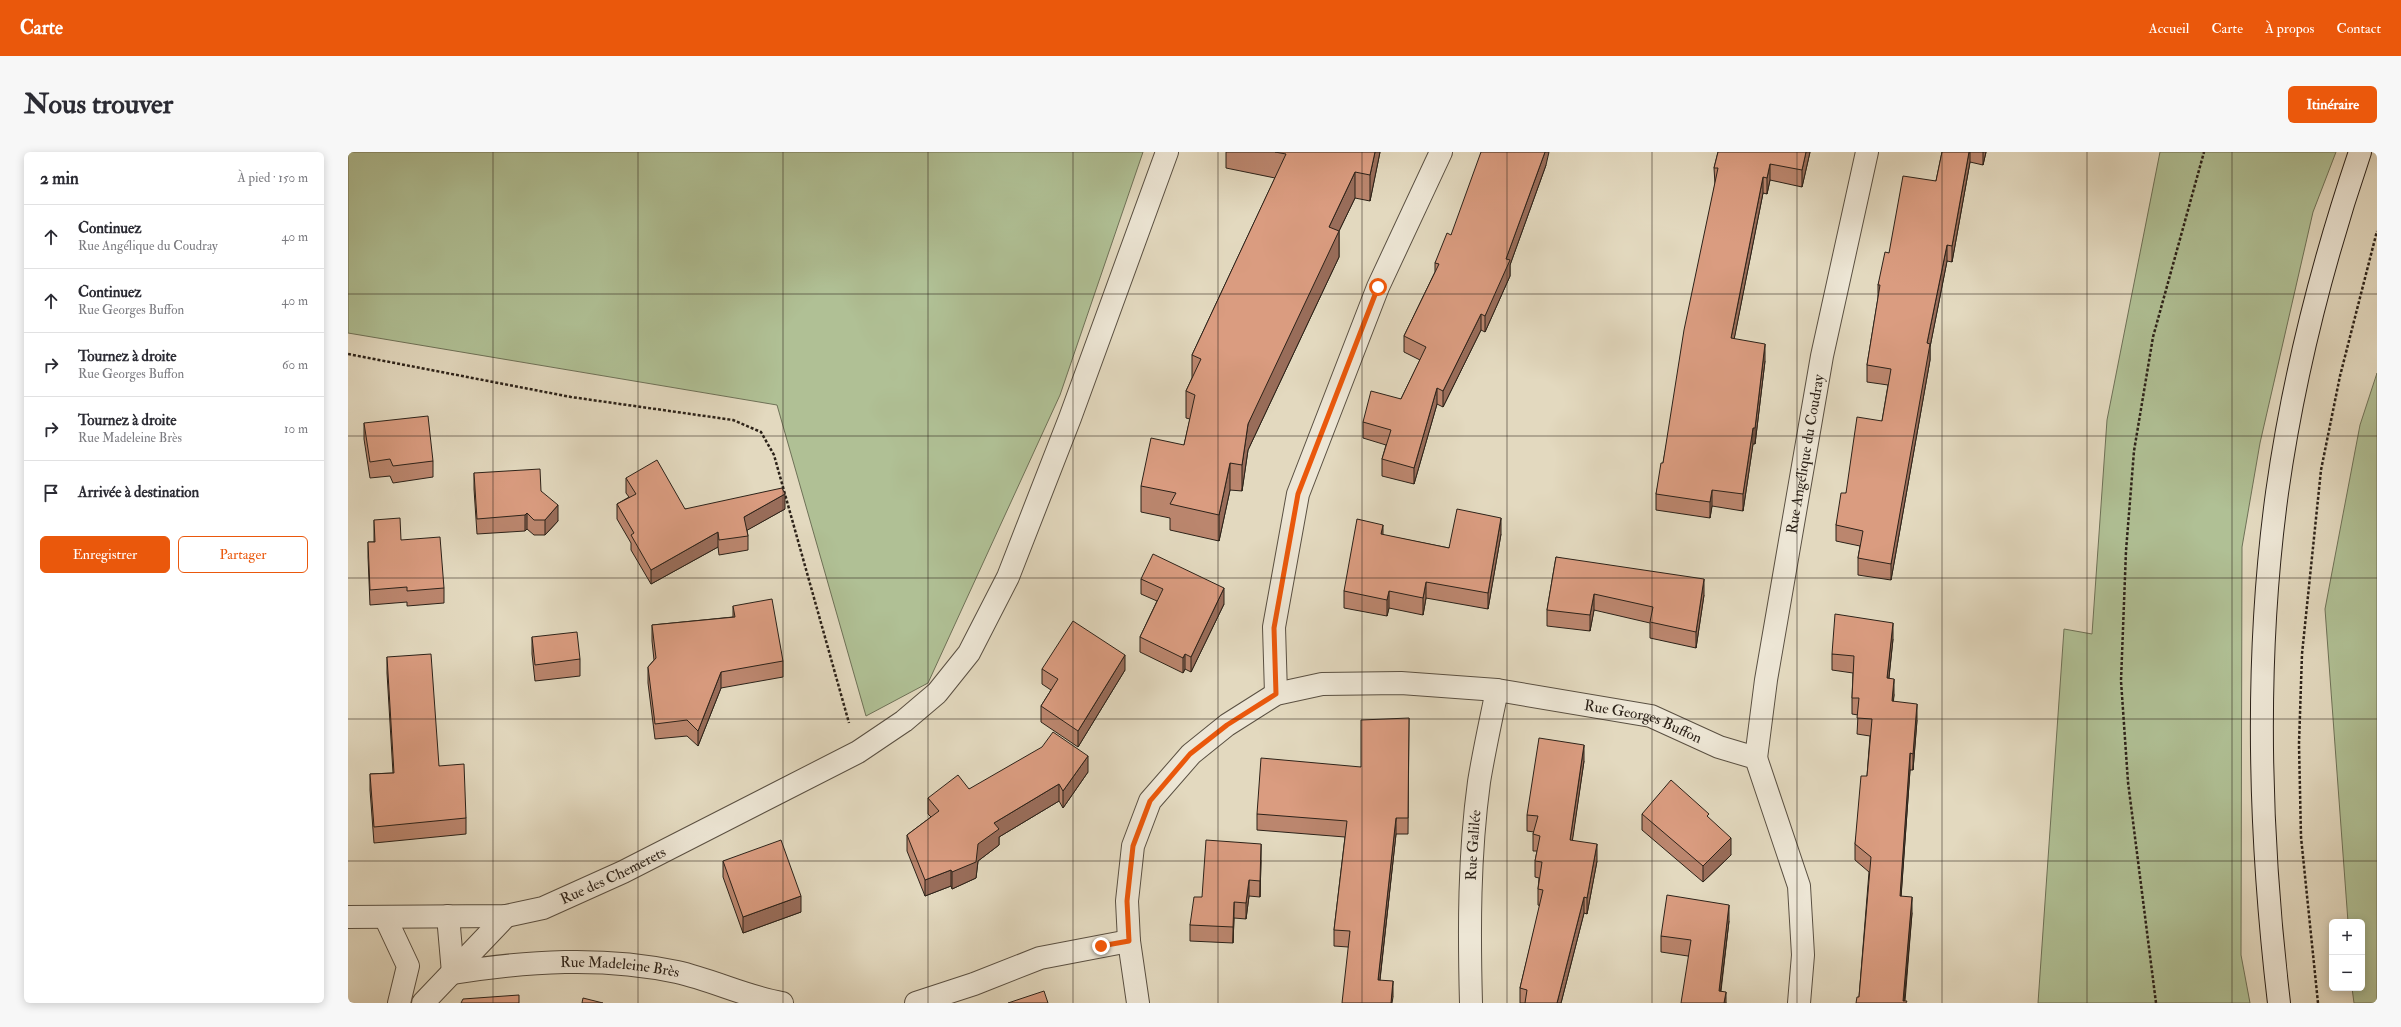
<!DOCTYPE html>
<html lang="fr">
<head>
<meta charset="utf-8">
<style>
  body { margin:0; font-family:"IM FELL Double Pica",serif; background:#f7f7f7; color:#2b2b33 }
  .controls { position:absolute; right:12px; bottom:12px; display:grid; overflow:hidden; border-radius:6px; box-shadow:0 2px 10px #0003 }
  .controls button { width:36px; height:36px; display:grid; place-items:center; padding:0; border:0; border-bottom:1px solid #e1e1e2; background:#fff; color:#2b2b33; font:20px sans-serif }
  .stop { position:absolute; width:12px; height:12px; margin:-9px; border:3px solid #ea580c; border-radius:50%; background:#fff }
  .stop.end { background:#ea580c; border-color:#fff; box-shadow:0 1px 4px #0008 }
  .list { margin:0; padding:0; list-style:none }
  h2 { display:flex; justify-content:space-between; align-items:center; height:52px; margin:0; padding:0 16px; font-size:17px }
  h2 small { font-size:13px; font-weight:400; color:#7c7c81 }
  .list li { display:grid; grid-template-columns:26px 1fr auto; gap:12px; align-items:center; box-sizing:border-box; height:64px; padding:0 16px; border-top:1px solid #e1e1e2 }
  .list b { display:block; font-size:15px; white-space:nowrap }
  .list p { margin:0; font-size:13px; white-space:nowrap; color:#7c7c81 }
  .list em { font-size:13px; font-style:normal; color:#7c7c81 }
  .actions { display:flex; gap:8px; padding:12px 16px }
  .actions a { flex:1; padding:9px 0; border:1px solid #ea580c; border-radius:6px; text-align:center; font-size:14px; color:#ea580c }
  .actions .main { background:#ea580c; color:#fff }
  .icon { flex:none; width:22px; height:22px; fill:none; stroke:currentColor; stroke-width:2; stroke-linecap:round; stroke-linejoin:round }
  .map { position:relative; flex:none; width:2029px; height:851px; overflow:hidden; border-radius:6px }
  header { display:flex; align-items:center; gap:24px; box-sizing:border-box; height:56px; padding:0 20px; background:#ea580c; color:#fff }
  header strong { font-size:19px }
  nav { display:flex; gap:22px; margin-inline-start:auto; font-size:14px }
  .intro { display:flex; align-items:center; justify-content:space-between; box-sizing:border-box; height:96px; padding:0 24px }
  h1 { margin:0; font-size:28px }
  .button { padding:10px 18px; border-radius:6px; background:#ea580c; color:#fff; font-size:14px; font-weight:700 }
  main { display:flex; gap:24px; padding:0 24px }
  aside { flex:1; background:#fff; border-radius:6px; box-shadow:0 2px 10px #0003 }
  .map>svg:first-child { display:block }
  .green { fill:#b0c095; stroke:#6e7157 }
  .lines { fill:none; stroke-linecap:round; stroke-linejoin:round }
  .street-casing { stroke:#5a5042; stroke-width:24 }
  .secondary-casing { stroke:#2c2219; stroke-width:24 }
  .path { stroke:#2c2219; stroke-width:2.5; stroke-dasharray:3 2; stroke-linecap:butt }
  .street { stroke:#ede6d5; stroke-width:22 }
  .secondary { stroke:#ede6d5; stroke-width:22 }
  .wall { fill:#bb866e; stroke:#2c2219 }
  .shaded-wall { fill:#996d5a; stroke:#2c2219 }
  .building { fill:#da9c80; stroke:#2c2219 }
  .route { stroke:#ea580c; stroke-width:5 }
  .grid { fill:none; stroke:#2c2219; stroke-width:1; stroke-opacity:0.55 }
  .labels { text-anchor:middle; stroke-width:3; stroke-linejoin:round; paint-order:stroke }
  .street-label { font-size:15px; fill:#2c2219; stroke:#ede6d5 }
</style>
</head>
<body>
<header>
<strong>Carte</strong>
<nav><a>Accueil</a><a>Carte</a><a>À propos</a><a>Contact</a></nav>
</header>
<div class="intro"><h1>Nous trouver</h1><a class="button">Itinéraire</a></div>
<main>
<aside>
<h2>2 min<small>À pied · 150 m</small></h2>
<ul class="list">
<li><svg class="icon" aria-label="ahead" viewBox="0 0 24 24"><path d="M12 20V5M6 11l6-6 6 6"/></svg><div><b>Continuez</b><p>Rue Angélique du Coudray</p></div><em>40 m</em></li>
<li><svg class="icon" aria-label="ahead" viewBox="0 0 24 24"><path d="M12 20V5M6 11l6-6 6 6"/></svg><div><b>Continuez</b><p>Rue Georges Buffon</p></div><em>40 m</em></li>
<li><svg class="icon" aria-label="right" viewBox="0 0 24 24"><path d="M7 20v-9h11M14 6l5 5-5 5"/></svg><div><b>Tournez à droite</b><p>Rue Georges Buffon</p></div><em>60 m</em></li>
<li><svg class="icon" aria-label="right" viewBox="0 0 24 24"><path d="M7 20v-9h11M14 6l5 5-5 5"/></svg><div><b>Tournez à droite</b><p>Rue Madeleine Brès</p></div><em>10 m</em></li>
<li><svg class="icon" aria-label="arrive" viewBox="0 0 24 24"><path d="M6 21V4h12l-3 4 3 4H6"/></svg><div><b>Arrivée à destination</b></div></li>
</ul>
<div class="actions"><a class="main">Enregistrer</a><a>Partager</a></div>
</aside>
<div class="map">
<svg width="2029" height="851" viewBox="0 0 2029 851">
  <rect width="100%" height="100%" fill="#e3d9bf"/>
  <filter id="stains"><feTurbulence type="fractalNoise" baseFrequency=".005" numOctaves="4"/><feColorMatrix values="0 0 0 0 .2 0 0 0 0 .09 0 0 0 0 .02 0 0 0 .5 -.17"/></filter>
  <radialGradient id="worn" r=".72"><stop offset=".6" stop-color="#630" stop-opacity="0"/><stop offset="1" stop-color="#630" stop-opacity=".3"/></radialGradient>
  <!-- green -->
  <path class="green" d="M 0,0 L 795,0 L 712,243 L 580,531 L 518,564 L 429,253 L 0,181 Z
    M 1812,0 L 1988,0 L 1965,60 L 1912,291 L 1894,395 L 1893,803 L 1902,851 L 1690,851 L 1716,477 L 1744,482 L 1759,268 Z
    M 2029,221 L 2029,851 L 2006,851 L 2004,836 L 2014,836 L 2014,770 L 2000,770 L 1977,457 L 2012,273 Z"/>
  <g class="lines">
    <defs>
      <g id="street">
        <path d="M 928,542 L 926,475 L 950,342 L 1030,135 L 1093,0"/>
        <path id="s1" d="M 1408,606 L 1418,528 L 1474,204 L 1519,0"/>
        <path id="s2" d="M 100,764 L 105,821 C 179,809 255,804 329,820 C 365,828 398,845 434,851"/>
        <path id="s3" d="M 0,765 L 158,764 L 195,756 L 275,720 L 510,600 L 556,569 L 589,541 L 621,501 L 660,425 L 722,266 L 819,0"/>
        <path d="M 37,765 L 60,814 L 51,851"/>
        <path d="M 75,851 L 158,764"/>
        <path d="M 568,851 L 626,832 L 692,806 L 781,789"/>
        <path id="s4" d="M 790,851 L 781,789 L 779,749 L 785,694 L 802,649 L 843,602 L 879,573 L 928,542 L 974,532 L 1053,531 L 1149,538 L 1303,564 L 1371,595 L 1408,606 L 1451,734 L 1455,803 L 1451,851"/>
        <path id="s5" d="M 1123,851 C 1121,778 1121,703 1131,630 C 1136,599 1143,568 1149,538"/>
      </g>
      <path id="secondary" d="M 1931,851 C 1911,682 1906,510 1929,341 C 1945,227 1975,109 2012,0"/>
    </defs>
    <!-- street casing -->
    <use href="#street" class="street-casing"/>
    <!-- secondary casing -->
    <use href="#secondary" class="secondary-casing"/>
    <!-- path -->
    <path class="path" d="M 0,202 L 223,245 L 385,268 L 413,280 L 426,303 L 501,571
      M 1808,851 L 1780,630 L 1773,529 L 1778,399 L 1786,299 L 1805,185 L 1856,0
      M 1970,851 L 1953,685 L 1951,592 L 1954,502 L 1973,318 L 1992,224 L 2029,79"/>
    <!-- street -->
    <use href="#street" class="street"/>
    <!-- secondary -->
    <use href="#secondary" class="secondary"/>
  </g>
  <!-- wall -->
  <path class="wall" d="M 878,0 L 1032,0 L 1022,49 L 1007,46 L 991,79 L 991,105 L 900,298 L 894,339 L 882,338 L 871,389 L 822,378 L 822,366 L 793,360 L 793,334 L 836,293 L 842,267 L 838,266 L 838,239 L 844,226 L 844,203 L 927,26 L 878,16 Z
    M 1370,0 L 1462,0 L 1454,35 L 1422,28 L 1419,42 L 1415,41 L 1386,187 L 1417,209 L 1407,292 L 1405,292 L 1395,359 L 1364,354 L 1362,366 L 1308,358 L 1308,342 L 1315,311 L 1367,32 L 1366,16 Z
    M 1594,0 L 1638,0 L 1635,13 L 1622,10 L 1604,110 L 1599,109 L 1582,195 L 1582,208 L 1543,428 L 1510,423 L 1510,406 L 1512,394 L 1488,389 L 1488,373 L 1498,341 L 1534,269 L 1540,233 L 1519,230 L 1519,213 L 1530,146 L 1530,133 L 1541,101 L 1588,29 Z
    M 1198,13 L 1162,113 L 1162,124 L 1137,180 L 1133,178 L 1095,255 L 1089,252 L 1066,332 L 1034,324 L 1034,307 L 1038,293 L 1015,286 L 1015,270 L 1053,247 L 1072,208 L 1056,200 L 1056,184 L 1087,120 L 1087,111 L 1103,83 Z
    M 16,271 L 85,309 L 85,325 L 45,331 L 42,324 L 22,326 L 16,287 Z
    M 126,321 L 193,339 L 210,369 L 197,383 L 186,383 L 179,377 L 177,379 L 129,382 L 126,337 Z
    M 278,326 L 337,357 L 437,357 L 399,378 L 400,384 L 400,398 L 371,403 L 370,395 L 303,432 L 283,398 L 283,391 L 269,367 L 269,352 L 281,345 L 278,341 Z
    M 26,368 L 53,388 L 96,436 L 96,451 L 59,454 L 59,450 L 22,453 L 20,405 L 20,390 L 26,390 Z
    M 1153,382 L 1140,457 L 1078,446 L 1075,463 L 1041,456 L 1039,464 L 996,456 L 996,439 L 1035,383 L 1101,396 Z
    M 1208,405 L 1356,443 L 1348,496 L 1302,486 L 1302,471 L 1246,458 L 1242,479 L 1199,474 L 1199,458 Z
    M 793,427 L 876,452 L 843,520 L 837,517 L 835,521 L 792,500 L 792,485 L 809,449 L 793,442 Z
    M 385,454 L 435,509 L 435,525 L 373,536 L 350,594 L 339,584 L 307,587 L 300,531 L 300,515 L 306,508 L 304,489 L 304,473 L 385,465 Z
    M 184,485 L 232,507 L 232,524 L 187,529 L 184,502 Z
    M 1545,487 L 1541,526 L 1546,543 L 1545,549 L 1569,568 L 1565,618 L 1562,618 L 1553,744 L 1564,761 L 1557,849 L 1511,845 L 1521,720 L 1507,708 L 1507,692 L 1519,624 L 1522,584 L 1509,582 L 1510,563 L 1504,562 L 1504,546 L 1505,521 L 1484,518 L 1484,502 Z
    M 39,505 L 91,614 L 118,666 L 118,682 L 26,691 L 22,638 L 22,622 L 45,621 L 39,521 Z
    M 694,517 L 777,518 L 730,595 L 693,570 L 693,554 L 703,538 L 694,532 Z
    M 1061,566 L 1060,682 L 1048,682 L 1032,828 L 1045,845 L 1000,795 L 986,794 L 986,778 L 997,685 L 909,678 L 909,662 L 1013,615 Z
    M 1236,609 L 1224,689 L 1249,709 L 1239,762 L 1236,761 L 1213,851 L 1172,851 L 1172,836 L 1192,754 L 1190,753 L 1190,737 L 1191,726 L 1187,725 L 1187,709 L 1189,699 L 1185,699 L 1185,682 L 1186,680 L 1179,679 L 1179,663 Z
    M 740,620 L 715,656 L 711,649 L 651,685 L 651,693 L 630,709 L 628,726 L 604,737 L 603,734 L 577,744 L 559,699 L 559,683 L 583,665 L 580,662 L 580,646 L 621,637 Z
    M 1294,662 L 1361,667 L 1383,703 L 1355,730 L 1294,678 Z
    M 913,708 L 912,745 L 901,744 L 898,767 L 886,766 L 885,791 L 842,789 L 842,773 L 854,745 Z
    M 375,709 L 453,760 L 395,781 L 375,725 Z
    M 1381,769 L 1373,839 L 1378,851 L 1340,804 L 1313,800 L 1313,784 Z"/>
  <!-- shaded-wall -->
  <path class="shaded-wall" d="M 1027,0 L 1032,0 L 1022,49 L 1022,23 Z
    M 1197,0 L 1201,0 L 1198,13 L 1162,113 L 1162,124 L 1137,180 L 1137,164 Z
    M 1458,0 L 1462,0 L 1454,35 L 1454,18 Z
    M 1621,0 L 1622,0 L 1622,10 L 1604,110 L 1604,94 Z
    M 1635,0 L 1638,0 L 1635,13 Z
    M 1422,12 L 1422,28 L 1419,42 L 1419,26 Z
    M 1007,20 L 1007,46 L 991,79 L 991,105 L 900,298 L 894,339 L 894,313 L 900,272 L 981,75 Z
    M 1415,25 L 1415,41 L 1383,203 L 1383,186 Z
    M 1599,93 L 1599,109 L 1582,195 L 1582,208 L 1543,428 L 1543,412 L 1579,191 Z
    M 1133,162 L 1133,178 L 1095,255 L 1095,239 Z
    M 1417,192 L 1417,209 L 1407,292 L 1407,276 Z
    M 1089,236 L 1089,252 L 1066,332 L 1066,316 Z
    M 1405,276 L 1405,292 L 1395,359 L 1395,342 Z
    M 882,311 L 882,338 L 871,389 L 871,363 Z
    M 1364,338 L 1364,354 L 1362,366 L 1362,350 Z
    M 437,342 L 437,357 L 396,380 L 396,365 Z
    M 210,353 L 210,369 L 197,383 L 197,368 Z
    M 179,361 L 179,377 L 177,379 L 177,363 Z
    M 1153,366 L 1153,382 L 1140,457 L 1140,441 Z
    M 1035,373 L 1035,389 L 1033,382 Z
    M 370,380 L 370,395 L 303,432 L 303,418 Z
    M 1356,427 L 1356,443 L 1348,496 L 1348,480 Z
    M 1078,430 L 1078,446 L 1075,463 L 1075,446 Z
    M 876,436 L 876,452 L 843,520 L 843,505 Z
    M 1041,439 L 1041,456 L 1039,464 L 1039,448 Z
    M 1246,442 L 1246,458 L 1242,479 L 1242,463 Z
    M 1545,471 L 1545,487 L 1539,542 L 1539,526 Z
    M 837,502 L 837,517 L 835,521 L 835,506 Z
    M 777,503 L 777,518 L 730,595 L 730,579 Z
    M 373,520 L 373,536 L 350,594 L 350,579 Z
    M 1546,527 L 1546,543 L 1544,565 L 1544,549 Z
    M 1569,552 L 1569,568 L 1565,618 L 1565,602 Z
    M 1236,593 L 1236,609 L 1222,705 L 1222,688 Z
    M 1562,601 L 1562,618 L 1552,760 L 1552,744 Z
    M 740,604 L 740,620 L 715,656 L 715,639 Z
    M 711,632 L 711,649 L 651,685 L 651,693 L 630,709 L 628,726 L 604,737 L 604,720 L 630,692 L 646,671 Z
    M 1048,666 L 1048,682 L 1030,844 L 1030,828 Z
    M 1383,686 L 1383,703 L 1355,730 L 1355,714 Z
    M 913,692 L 913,708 L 912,745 L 912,729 Z
    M 1249,692 L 1249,709 L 1239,762 L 1239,746 Z
    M 603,718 L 603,734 L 577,744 L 577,728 Z
    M 901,728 L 901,744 L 898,767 L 898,751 Z
    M 453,744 L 453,760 L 395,781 L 395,765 Z
    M 1236,745 L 1236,761 L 1213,851 L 1209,851 Z
    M 1564,745 L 1564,761 L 1556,851 L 1555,851 Z
    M 886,750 L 886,766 L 885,791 L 885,775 Z
    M 1381,753 L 1381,769 L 1371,851 L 1371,839 Z
    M 1045,829 L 1045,845 L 1044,851 L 1043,851 Z
    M 1378,840 L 1378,851 L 1376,851 Z"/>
  <!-- building -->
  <path class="building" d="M 927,0 L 1027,0 L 1022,23 L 1007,20 L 981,75 L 991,79 L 900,272 L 894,313 L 882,311 L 871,363 L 822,352 L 828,341 L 793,334 L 803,286 L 836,293 L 847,243 L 838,239 L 853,207 L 844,203 L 938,2 Z
    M 1133,0 L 1197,0 L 1158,107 L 1162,108 L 1137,164 L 1133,162 L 1095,239 L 1089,236 L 1066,316 L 1034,307 L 1043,278 L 1015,270 L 1023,239 L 1053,247 L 1078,195 L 1056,184 L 1091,112 L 1087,111 L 1099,81 L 1103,83 Z
    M 1370,0 L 1458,0 L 1454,18 L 1422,12 L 1419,26 L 1415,25 L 1383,186 L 1417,192 L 1407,276 L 1405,276 L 1395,342 L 1364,338 L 1362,350 L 1308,342 L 1313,311 L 1315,311 L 1336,178 L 1370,16 L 1366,16 Z
    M 1594,0 L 1621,0 L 1604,94 L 1599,93 L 1579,191 L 1582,192 L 1543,412 L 1510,406 L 1515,379 L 1488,373 L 1493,341 L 1498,341 L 1509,265 L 1534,269 L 1543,217 L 1519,213 L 1532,133 L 1530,133 L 1537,100 L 1541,101 L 1555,24 L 1588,29 Z
    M 80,264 L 85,309 L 45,314 L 42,307 L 22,310 L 16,271 Z
    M 309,308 L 337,357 L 434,336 L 437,342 L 396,365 L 400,384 L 371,388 L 370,380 L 303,418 L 283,383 L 286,381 L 269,352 L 288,342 L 278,326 Z
    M 192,317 L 193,339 L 210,353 L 197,368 L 186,368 L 179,361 L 177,363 L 129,367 L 126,321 Z
    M 1109,357 L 1153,366 L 1140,441 L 1078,430 L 1075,446 L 1041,439 L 1039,448 L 996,439 L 1009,367 L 1035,373 L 1033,382 L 1101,396 Z
    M 52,366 L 53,388 L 92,385 L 96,436 L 59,439 L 59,435 L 22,438 L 20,390 L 27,390 L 26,368 Z
    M 805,402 L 876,436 L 843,505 L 837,502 L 835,506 L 792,485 L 815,437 L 793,427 Z
    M 1208,405 L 1356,427 L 1348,480 L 1302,470 L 1305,455 L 1246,442 L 1242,463 L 1199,458 Z
    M 424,447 L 435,509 L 373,520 L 350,579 L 339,568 L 307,572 L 300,515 L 308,506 L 304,473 L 387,465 L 385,454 Z
    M 1487,462 L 1545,471 L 1539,526 L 1546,527 L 1544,549 L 1569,552 L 1565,602 L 1562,601 L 1552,744 L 1564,745 L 1555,849 L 1559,849 L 1558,851 L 1508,851 L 1509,845 L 1511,845 L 1523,705 L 1507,692 L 1513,624 L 1519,624 L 1524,567 L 1509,566 L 1511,546 L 1504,546 L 1506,504 L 1484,502 Z
    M 725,469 L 777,503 L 730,579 L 693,554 L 710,527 L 694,517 Z
    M 229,480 L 232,507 L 187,513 L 184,485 Z
    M 83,502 L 91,614 L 116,612 L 118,666 L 26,675 L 22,622 L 46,621 L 39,505 Z
    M 1061,566 L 1060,666 L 1048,666 L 1030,828 L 1045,829 L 1043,851 L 994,851 L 1002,779 L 986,778 L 999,669 L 909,662 L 913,606 L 1013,615 L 1013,568 Z
    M 705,580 L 740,604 L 715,639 L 711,632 L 646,671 L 651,677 L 630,692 L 628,710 L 604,720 L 603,718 L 577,728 L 559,683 L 591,659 L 580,646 L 610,623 L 621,637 L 694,595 Z
    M 1191,586 L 1236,593 L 1222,688 L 1249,692 L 1239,746 L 1236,745 L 1209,851 L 1177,851 L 1179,838 L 1172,836 L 1195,738 L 1190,737 L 1194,710 L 1187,709 L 1192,684 L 1185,682 L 1190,664 L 1179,663 Z
    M 1323,628 L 1361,662 L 1359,664 L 1383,686 L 1355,714 L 1294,662 Z
    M 433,688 L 453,744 L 395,765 L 375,709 Z
    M 858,688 L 913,692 L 912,729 L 901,728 L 898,751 L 886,750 L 885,775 L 842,773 L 846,745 L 854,745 Z
    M 1319,743 L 1381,753 L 1371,839 L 1378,840 L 1376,851 L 1333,851 L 1343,788 L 1313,784 Z
    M 696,839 L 700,851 L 660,851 Z
    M 171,843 L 171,851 L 113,851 L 115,847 Z
    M 235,846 L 255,851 L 234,851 Z"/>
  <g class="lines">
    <!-- route -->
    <path class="route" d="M 753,794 L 781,789 L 779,749 L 785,694 L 802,649 L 842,602 L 879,573 L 928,542 L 926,476 L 950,342 L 1030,135"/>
  </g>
  <!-- grid -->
  <path class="grid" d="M 145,0 L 145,851M 290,0 L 290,851M 435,0 L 435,851M 580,0 L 580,851M 725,0 L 725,851M 870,0 L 870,851M 1014,0 L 1014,851M 1159,0 L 1159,851M 1304,0 L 1304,851M 1449,0 L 1449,851M 1594,0 L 1594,851M 1739,0 L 1739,851M 1884,0 L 1884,851M 0,142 L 2029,142M 0,284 L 2029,284M 0,426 L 2029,426M 0,567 L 2029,567M 0,709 L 2029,709"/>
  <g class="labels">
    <!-- street labels -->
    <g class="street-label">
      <text dy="5" stroke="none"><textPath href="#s1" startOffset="308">Rue Angélique du Coudray</textPath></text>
      <text dy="5" stroke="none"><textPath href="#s4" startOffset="745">Rue Georges Buffon</textPath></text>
      <text dy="5" stroke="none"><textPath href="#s5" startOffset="158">Rue Galilée</textPath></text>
      <text dy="5" stroke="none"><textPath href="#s3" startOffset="273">Rue des Chemerets</textPath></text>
      <text dy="5" stroke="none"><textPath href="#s2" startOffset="225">Rue Madeleine Brès</textPath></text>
    </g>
  </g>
  <rect width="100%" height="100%" filter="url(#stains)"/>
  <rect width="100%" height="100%" fill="url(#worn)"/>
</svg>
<div class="controls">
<button>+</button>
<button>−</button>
</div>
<div class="stop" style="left:1030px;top:135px"></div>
<div class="stop end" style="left:753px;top:794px"></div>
</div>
</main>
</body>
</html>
